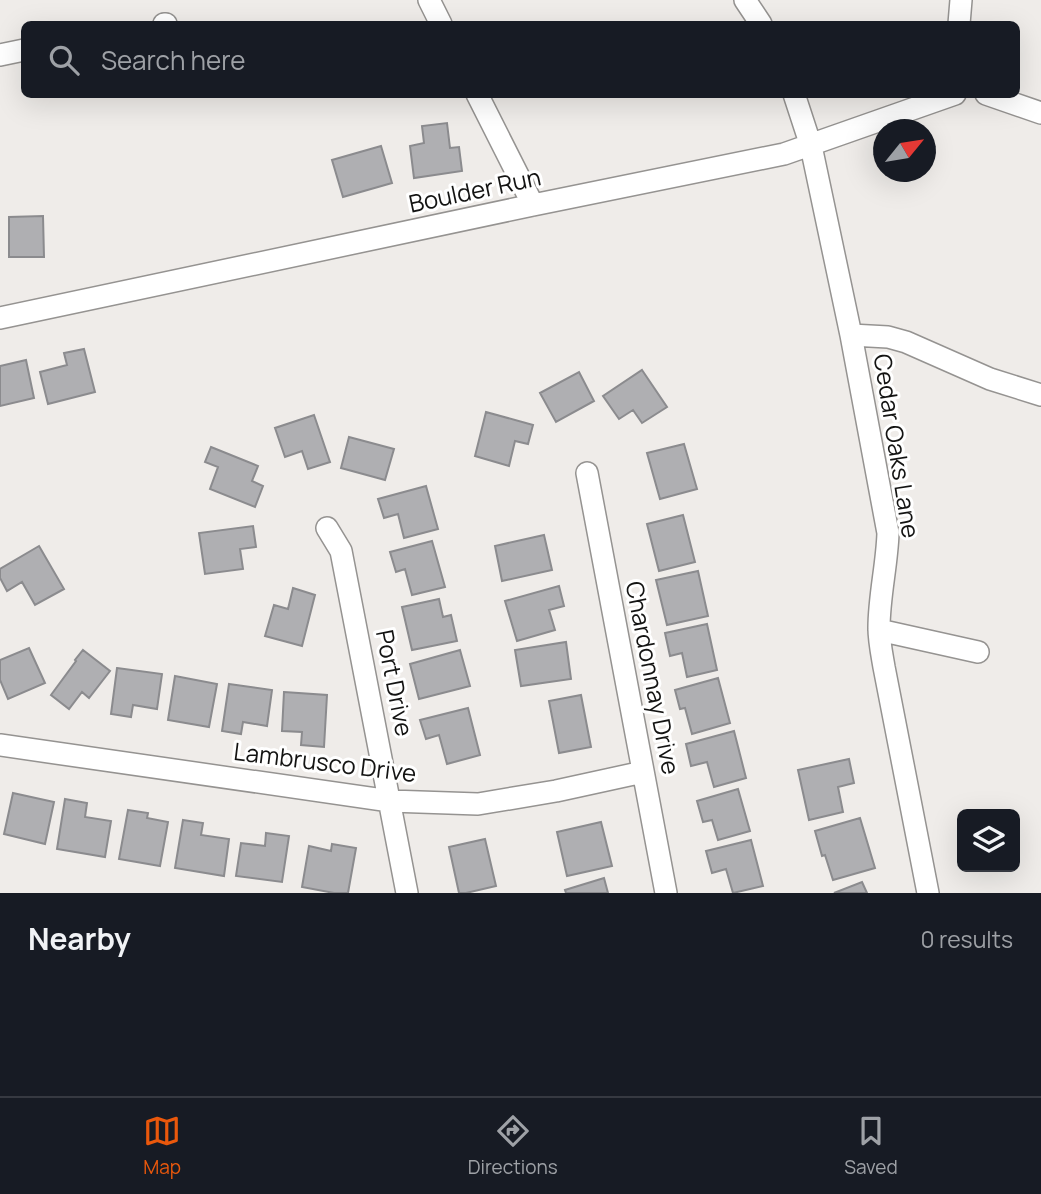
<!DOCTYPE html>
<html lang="en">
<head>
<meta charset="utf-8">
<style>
  body { margin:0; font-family:Manrope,sans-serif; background:#20242c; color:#f1f3f6 }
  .controls { position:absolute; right:21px; bottom:21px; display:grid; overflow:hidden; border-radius:10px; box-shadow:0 7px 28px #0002 }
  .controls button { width:63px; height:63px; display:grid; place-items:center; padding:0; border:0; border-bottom:2px solid #363941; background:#171b24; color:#f1f3f6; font:35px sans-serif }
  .compass { position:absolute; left:873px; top:119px; width:63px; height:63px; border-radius:50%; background:#171b24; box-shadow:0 7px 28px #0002; rotate:60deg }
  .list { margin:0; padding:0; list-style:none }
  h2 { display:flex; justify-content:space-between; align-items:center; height:91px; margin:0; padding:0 28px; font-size:30px }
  h2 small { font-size:23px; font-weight:400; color:#9ea1a6 }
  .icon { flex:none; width:38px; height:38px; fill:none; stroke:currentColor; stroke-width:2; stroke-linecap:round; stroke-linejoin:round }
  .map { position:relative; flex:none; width:1041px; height:893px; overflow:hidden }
  .search { position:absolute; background:#171b24; box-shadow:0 7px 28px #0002; left:21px; right:21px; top:21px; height:77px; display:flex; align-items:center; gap:18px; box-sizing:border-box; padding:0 24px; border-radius:10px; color:#9ea1a6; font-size:26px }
  .sheet { height:203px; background:#171b24 }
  nav { display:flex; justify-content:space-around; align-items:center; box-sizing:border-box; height:98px; border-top:2px solid #363941; background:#171b24; font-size:19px; color:#9ea1a6 }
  nav a { display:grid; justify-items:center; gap:4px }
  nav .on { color:#ea580c }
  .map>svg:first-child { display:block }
  .building { fill:#afafb2; stroke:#8b8b8e; stroke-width:2 }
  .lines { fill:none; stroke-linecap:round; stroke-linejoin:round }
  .minor-casing { stroke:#959391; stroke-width:24 }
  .minor { stroke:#fff; stroke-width:21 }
  .labels { text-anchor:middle; stroke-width:6; stroke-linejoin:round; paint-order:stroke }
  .street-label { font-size:24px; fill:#131312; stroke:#fff }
</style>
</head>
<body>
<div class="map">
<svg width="1041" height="893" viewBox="0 0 1041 893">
  <rect width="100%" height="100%" fill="#efece9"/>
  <!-- building -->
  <path class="building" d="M 447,123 L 450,148 L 459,147 L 462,171 L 414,178 L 410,146 L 424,143 L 422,126 Z
    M 381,146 L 392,183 L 343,197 L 332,160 Z
    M 43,216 L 44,257 L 9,257 L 9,217 Z
    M 84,349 L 95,392 L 48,404 L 40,372 L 67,365 L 64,353 Z
    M 26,360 L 34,398 L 0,406 L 0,366 Z
    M 642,370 L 667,407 L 642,423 L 633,410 L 619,419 L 603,396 Z
    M 579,372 L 594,401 L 556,422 L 540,393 Z
    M 486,412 L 533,425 L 528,444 L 515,441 L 509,466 L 475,456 Z
    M 314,415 L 330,462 L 308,469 L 302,451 L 285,457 L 275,428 Z
    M 349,437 L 394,449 L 385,480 L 341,468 Z
    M 684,444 L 697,489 L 660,499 L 647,453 Z
    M 211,447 L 258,466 L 252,481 L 263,486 L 255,507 L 210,489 L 218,467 L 205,462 Z
    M 426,486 L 438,529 L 404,538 L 398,514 L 384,518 L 378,499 Z
    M 683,515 L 695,562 L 659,571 L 647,524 Z
    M 253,526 L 256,547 L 240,549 L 243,569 L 205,574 L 199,533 Z
    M 544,535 L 552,570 L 502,581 L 495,546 Z
    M 432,541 L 445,587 L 412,595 L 405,569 L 396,572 L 390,552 Z
    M 39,546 L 64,589 L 35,605 L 22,582 L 7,591 L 0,578 L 0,569 Z
    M 698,571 L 708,616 L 667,625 L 656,580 Z
    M 559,586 L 564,606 L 549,610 L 555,630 L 517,641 L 505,601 Z
    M 293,588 L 315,595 L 302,646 L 265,636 L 274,605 L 288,609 Z
    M 439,599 L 443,617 L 451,615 L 457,641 L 412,650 L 402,607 Z
    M 707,624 L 717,670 L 687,677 L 682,653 L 670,656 L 665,633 Z
    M 566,642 L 571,679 L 521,686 L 515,650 Z
    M 29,648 L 45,683 L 8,699 L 0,680 L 0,660 Z
    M 83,650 L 110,671 L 89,698 L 82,692 L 69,709 L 51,695 L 76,661 L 75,660 Z
    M 460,650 L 470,686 L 419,699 L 410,664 Z
    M 117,668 L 162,674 L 157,709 L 133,705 L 131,717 L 111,714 Z
    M 175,676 L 217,684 L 209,727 L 168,720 Z
    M 718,678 L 730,723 L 692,734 L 685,708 L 680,709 L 675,690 Z
    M 229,684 L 272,690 L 267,726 L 243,722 L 241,734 L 222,731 Z
    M 284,692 L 327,695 L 324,747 L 301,745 L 302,732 L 282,731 Z
    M 581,695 L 591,747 L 559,753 L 549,701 Z
    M 468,708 L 480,755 L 447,764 L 439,735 L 426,739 L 420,720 Z
    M 734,731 L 746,778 L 714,787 L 707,762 L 691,766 L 686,744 Z
    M 849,759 L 854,783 L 838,787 L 843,812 L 809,820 L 798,770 Z
    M 738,789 L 750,831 L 718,840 L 712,820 L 703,822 L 697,801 Z
    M 13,793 L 54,802 L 45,844 L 4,834 Z
    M 65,799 L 87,803 L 85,817 L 111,821 L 105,857 L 57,849 Z
    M 128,810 L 148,813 L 147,818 L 168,822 L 160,866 L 119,859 Z
    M 860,818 L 875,868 L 833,880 L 825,855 L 822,856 L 815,831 Z
    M 183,820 L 203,823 L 201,835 L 229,839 L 224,876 L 175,868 Z
    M 601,822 L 612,866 L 567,876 L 557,832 Z
    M 266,833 L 289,836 L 282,882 L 236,876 L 241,843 L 265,846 Z
    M 485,839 L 496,886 L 466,893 L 459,893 L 449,847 Z
    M 751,840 L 763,886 L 733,893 L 726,869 L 712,873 L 706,851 Z
    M 332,844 L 356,848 L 348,893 L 334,893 L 302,887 L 309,846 L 331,851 Z
    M 604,878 L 608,893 L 566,893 L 565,890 Z
    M 862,882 L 867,893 L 834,893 Z"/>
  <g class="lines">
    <defs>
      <path id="minor" d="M 429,0 L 441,24
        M 745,0 L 761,24
        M 164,24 L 166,24
        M 959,24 L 961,0
        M 0,55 L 24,50
        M 477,94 L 533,205
        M 794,94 L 811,146 L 851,335 L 888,533 C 887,565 879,596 879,628 C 879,641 882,655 884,667 L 928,893
        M 986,94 L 1041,113
        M 0,318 L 533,205 L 784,154 L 955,94
        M 851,335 L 888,337 L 906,342 L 990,379 L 1041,395
        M 587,473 L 666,893
        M 327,528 L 341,551 L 407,893
        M 879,630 L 978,652
        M 0,745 L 390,801 L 478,804 L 556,791 L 643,772"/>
    </defs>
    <!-- minor casing -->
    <use href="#minor" class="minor-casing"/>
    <!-- minor -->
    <use href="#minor" class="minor"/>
  </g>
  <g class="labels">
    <!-- street labels -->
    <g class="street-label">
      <text transform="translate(475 191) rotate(-12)" y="8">Boulder Run</text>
      <text transform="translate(896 446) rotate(81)" y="8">Cedar Oaks Lane</text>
      <text transform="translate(652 678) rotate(79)" y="8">Chardonnay Drive</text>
      <text transform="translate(394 683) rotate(79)" y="8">Port Drive</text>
      <text transform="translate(325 763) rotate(7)" y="8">Lambrusco Drive</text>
    </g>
  </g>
</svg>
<div class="controls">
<button><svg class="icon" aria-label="layers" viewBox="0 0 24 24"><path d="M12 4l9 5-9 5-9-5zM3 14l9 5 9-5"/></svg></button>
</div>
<svg class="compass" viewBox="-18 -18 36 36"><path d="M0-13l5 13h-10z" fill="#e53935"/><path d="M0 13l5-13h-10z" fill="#9ea1a6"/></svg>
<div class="search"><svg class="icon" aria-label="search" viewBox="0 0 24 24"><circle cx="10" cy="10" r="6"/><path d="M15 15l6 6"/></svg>Search here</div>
</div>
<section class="sheet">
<h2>Nearby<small>0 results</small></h2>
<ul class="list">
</ul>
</section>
<nav>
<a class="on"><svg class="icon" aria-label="map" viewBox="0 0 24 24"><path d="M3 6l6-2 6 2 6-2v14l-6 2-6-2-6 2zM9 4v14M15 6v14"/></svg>Map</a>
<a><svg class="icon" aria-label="directions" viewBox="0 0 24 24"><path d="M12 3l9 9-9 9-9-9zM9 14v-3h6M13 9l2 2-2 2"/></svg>Directions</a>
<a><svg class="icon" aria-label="saved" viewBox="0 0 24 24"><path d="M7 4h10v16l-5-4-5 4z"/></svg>Saved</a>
</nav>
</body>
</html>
